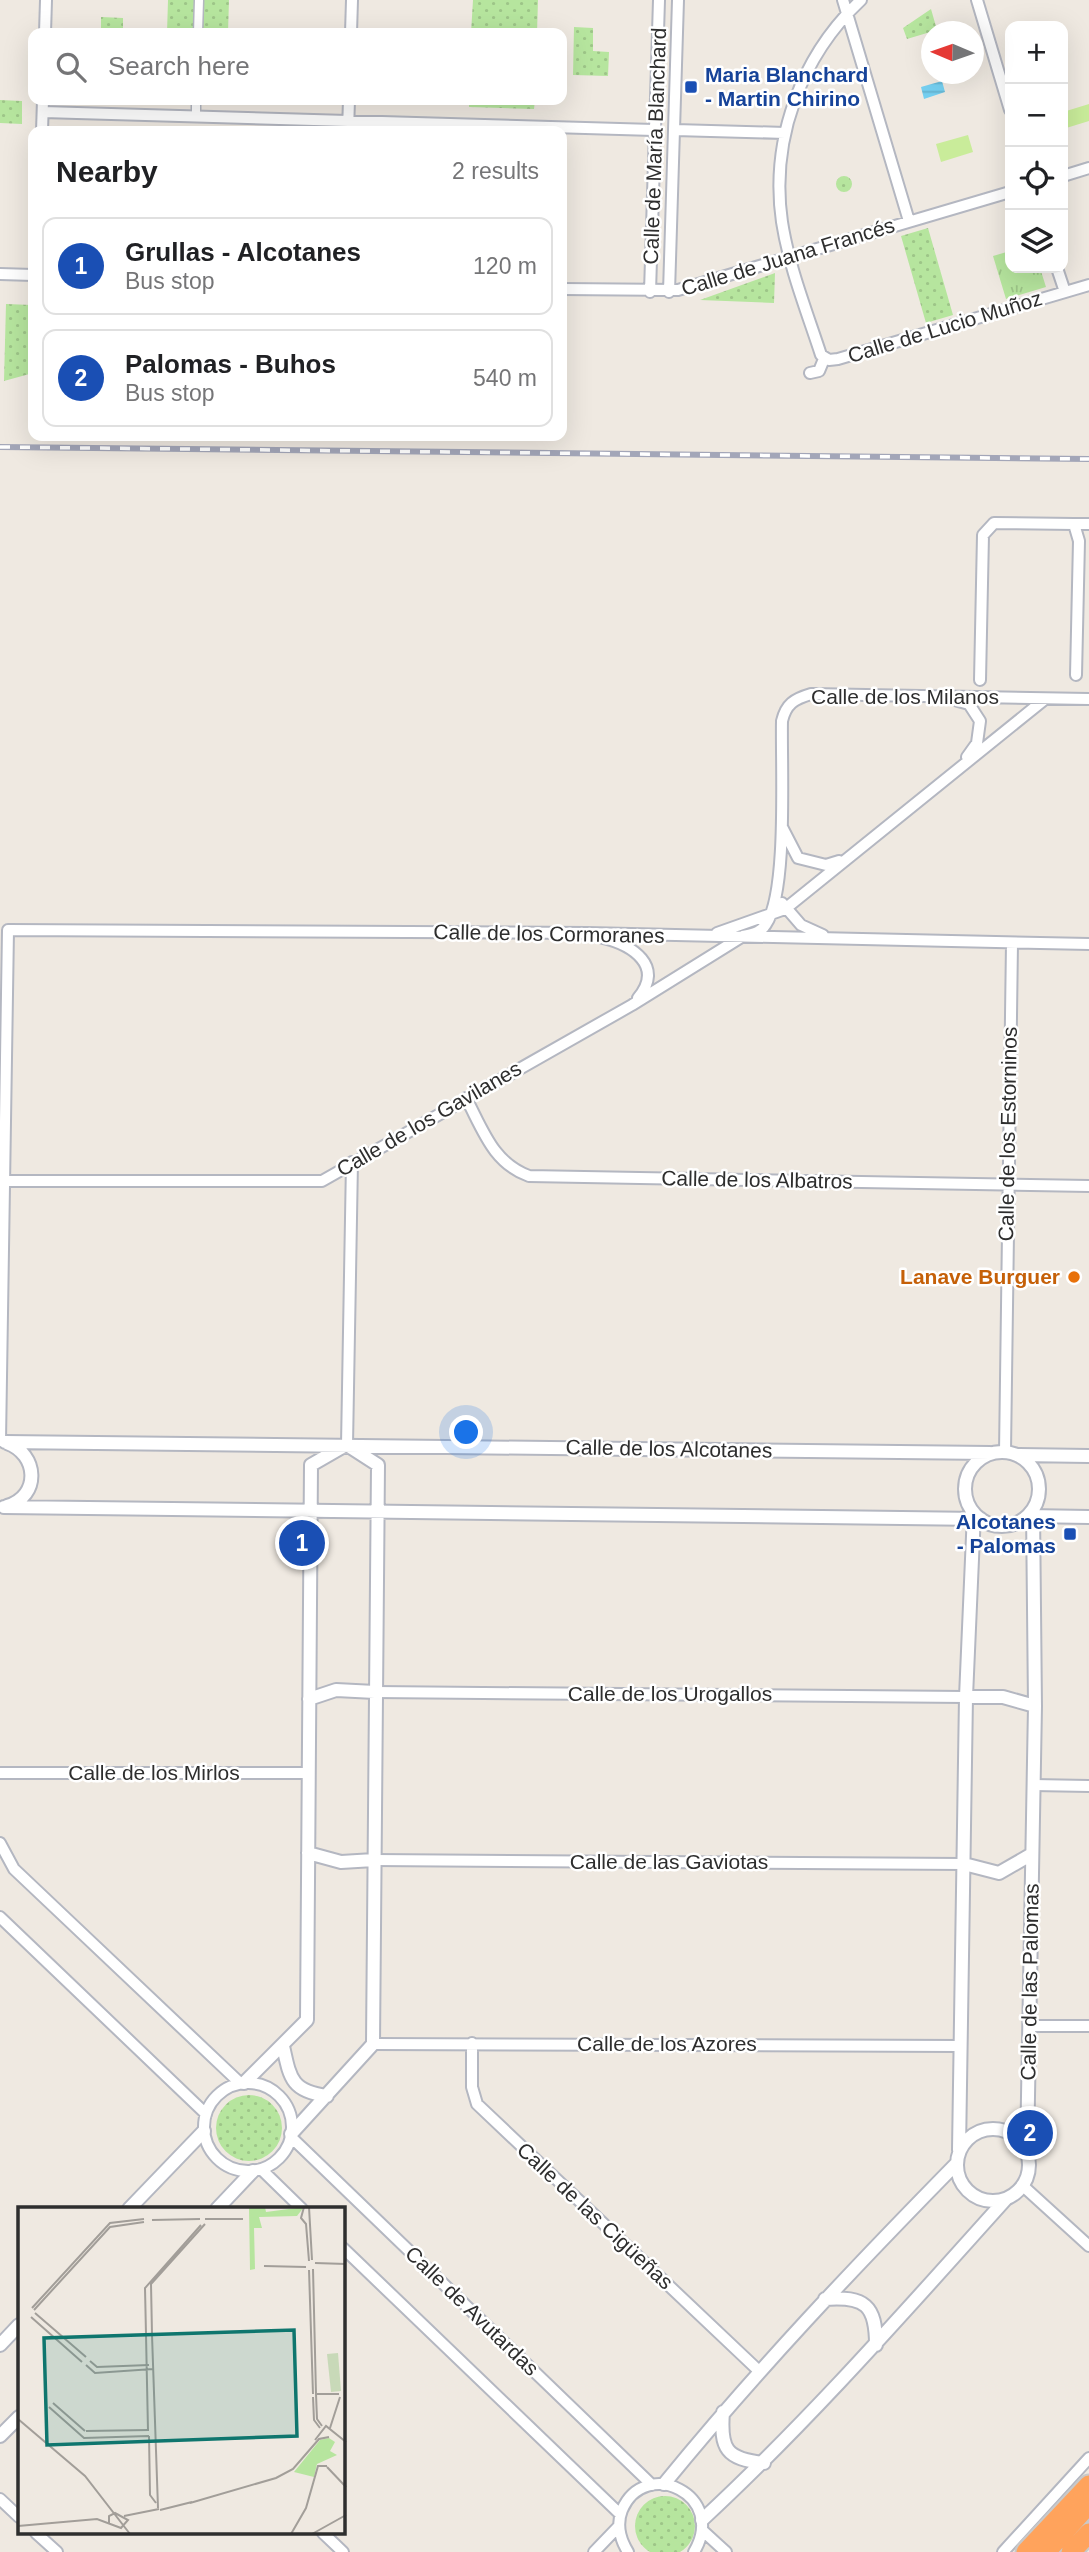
<!DOCTYPE html>
<html lang="en">
<head>
<meta charset="utf-8">
<style>
  body { margin:0; font-family:Helvetica,sans-serif; background:#f2f2f2; color:#202124 }
  .controls { position:absolute; right:21px; top:21px; display:grid; overflow:hidden; border-radius:14px; box-shadow:0 7px 28px #0002 }
  .controls button { width:63px; height:63px; display:grid; place-items:center; padding:0; border:0; border-bottom:2px solid #e0e0e0; background:#fff; color:#202124; font:35px sans-serif }
  .compass { position:absolute; left:921px; top:21px; width:63px; height:63px; border-radius:50%; background:#fff; box-shadow:0 7px 28px #0002; rotate:272deg }
  .you { position:absolute; left:467px; top:1433px; width:24px; height:24px; margin:-18px; border:5px solid #fff; border-radius:50%; background:#1a73e8; box-shadow:0 0 0 10px #1a73e833 }
  .badge { display:grid; place-items:center; width:46px; height:46px; border-radius:50%; background:#ea580c; color:#fff; font-size:23px; font-weight:700 }
  .pin { position:absolute; translate:-50% -50%; border:4px solid #fff; box-shadow:0 2px 7px #0006 }
  .list { margin:0; padding:0; list-style:none }
  h2 { display:flex; justify-content:space-between; align-items:center; height:91px; margin:0; padding:0 28px; font-size:30px }
  h2 small { font-size:23px; font-weight:400; color:#757577 }
  .list li { display:grid; grid-template-columns:46px 1fr auto; gap:21px; align-items:center; box-sizing:border-box; height:98px; margin:0 14px 14px; padding:0 14px; border:2px solid #e0e0e0; border-radius:14px }
  .list b { display:block; font-size:26px; white-space:nowrap }
  .list p { margin:0; font-size:23px; white-space:nowrap; color:#757577 }
  .list em { font-size:23px; font-style:normal; color:#757577 }
  .icon { flex:none; width:38px; height:38px; fill:none; stroke:currentColor; stroke-width:2; stroke-linecap:round; stroke-linejoin:round }
  .map { position:relative; flex:none; width:1089px; height:2552px; overflow:hidden }
  .search { position:absolute; background:#fff; box-shadow:0 7px 28px #0002; left:28px; top:28px; width:539px; height:77px; display:flex; align-items:center; gap:18px; box-sizing:border-box; padding:0 24px; border-radius:14px; color:#757577; font-size:26px }
  .panel { position:absolute; background:#fff; box-shadow:0 7px 28px #0002; left:28px; top:126px; width:539px; height:315px; border-radius:14px }
  .map>svg:first-child { display:block }
  .grass { fill:url(#grass-tufts) }
  .park { fill:url(#park-dots) }
  .pitch { fill:#c9ec9a }
  .water { fill:url(#water-rules) }
  .lines { fill:none; stroke-linecap:round; stroke-linejoin:round }
  .pedestrian-casing { stroke:#b4b7c1; stroke-width:11 }
  .minor-casing { stroke:#b4b7c1; stroke-width:14 }
  .tertiary-casing { stroke:#b4b7c1; stroke-width:16 }
  .motorway-casing { stroke:#c9c9c9; stroke-width:23 }
  .pedestrian { stroke:#fff; stroke-width:8 }
  .minor { stroke:#fff; stroke-width:10 }
  .tertiary { stroke:#fff; stroke-width:12 }
  .motorway { stroke:#ffa35c; stroke-width:19 }
  .rail-casing { stroke:#a3a6b8; stroke-width:6 }
  .rail { stroke:#fff; stroke-width:3.5; stroke-dasharray:10; stroke-linecap:butt }
  .transit-dot { fill:#1a4fb4; stroke:#fff; stroke-width:2.5 }
  .food-dot { fill:#e8710a; stroke:#fff; stroke-width:2.5 }
  .labels { text-anchor:middle; stroke-width:5; stroke-linejoin:round; paint-order:stroke }
  .transit-label { font-size:21px; font-weight:bold; fill:#164399; stroke:#fff; text-anchor:start }
  .street-label { font-size:21px; fill:#2e2e2e; stroke:#fff }
  .food-label { font-size:21px; font-weight:bold; fill:#c56008; stroke:#fff; text-anchor:end }
  .inset-road { fill:none; stroke:#a29e99; stroke-width:2 }
  .view { fill:#0f766e; fill-opacity:0.15; stroke:#0f766e; stroke-width:3.5 }
  .inset-edge { fill:none; stroke:#2e2e2e; stroke-width:3.5 }
</style>
</head>
<body>
<div class="map">
<svg width="1089" height="2552" viewBox="0 0 1089 2552">
  <defs>
    <pattern id="grass-tufts" width="24" height="20" patternUnits="userSpaceOnUse" patternTransform="scale(1.75)"><rect width="24" height="20" fill="#b6e59e"/><path d="M3 7l-1-3M5 7V3M7 7l1-3M15 17l-1-3M17 17v-4M19 17l1-3" fill="none" stroke="#9dc588"/></pattern>
    <pattern id="park-dots" width="8" height="8" patternUnits="userSpaceOnUse" patternTransform="scale(1.75)"><rect width="8" height="8" fill="#b6e59e"/><path d="M2 2h.1M6 6h.1" fill="none" stroke="#9dc588" stroke-width="1.8" stroke-linecap="round"/></pattern>
    <pattern id="water-rules" width="6" height="5" patternUnits="userSpaceOnUse" patternTransform="scale(1.75)"><rect width="6" height="5" fill="#75cff0"/><path d="M0 2.5h6" fill="none" stroke="#66b2ce"/></pattern>
  </defs>
  <rect width="100%" height="100%" fill="#efe9e1"/>
  <!-- grass -->
  <path class="grass" d="M 1010,251 L 1010,268 L 1040,268 L 1046,287 L 1006,299 L 993,256 Z"/>
  <!-- park -->
  <path class="park" d="M 168,0 L 229,0 L 228,33 L 167,33 Z
    M 473,0 L 538,0 L 537,33 L 471,33 Z
    M 931,9 L 937,30 L 907,39 L 903,28 Z
    M 101,17 L 123,18 L 123,29 L 101,29 Z
    M 574,27 L 593,28 L 593,51 L 609,52 L 608,76 L 573,75 Z
    M 0,100 L 22,101 L 22,124 L 0,123 Z
    M 469,100 L 535,100 L 534,109 L 469,107 Z
    M836 184a8 8 0 1 1 16 0a8 8 0 1 1-16 0Z
    M 928,228 L 953,315 L 926,323 L 901,236 Z
    M 775,273 L 774,303 L 700,300 Z
    M 6,304 L 32,305 L 33,373 L 4,381 Z
    M216 2128a33 33 0 1 1 66 0a33 33 0 1 1-66 0Z
    M635 2526a30 30 0 1 1 60 0a30 30 0 1 1-60 0Z"/>
  <!-- pitch -->
  <path class="pitch" d="M 1089,104 L 1089,121 L 1063,129 L 1063,112 Z
    M 968,135 L 973,152 L 941,162 L 936,144 Z"/>
  <!-- water -->
  <path class="water" d="M 942,81 L 945,92 L 924,99 L 921,87 Z"/>
  <g class="lines">
    <defs>
      <path id="pedestrian" d="M 198,33 L 199,0
        M 196,117 L 196,100"/>
      <path id="minor" d="M 843,0 L 909,221
        M 861,0 C 801,56 770,140 782,222 C 789,267 807,312 821,355 L 829,360 L 838,359 L 1089,285
        M 977,0 L 1010,110
        M 45,33 L 46,0
        M 351,33 L 352,0
        M 43,112 L 654,130
        M 675,130 L 785,133
        M 42,131 L 43,100
        M 348,131 L 349,100
        M 1063,176 L 1089,168
        M 1057,268 L 1065,292
        M 0,274 L 33,275
        M 562,289 L 678,290 L 1010,192
        M 650,292 L 659,0
        M 669,292 L 678,0
        M 810,373 L 819,371 L 824,359
        M 1074,524 L 1089,524
        M 980,680 L 983,535 L 994,523 L 1074,524 L 1079,541 L 1076,675
        M 958,701 L 969,704 L 980,721 L 977,743 L 967,757
        M 782,827 L 798,858 L 826,865 L 839,861
        M 782,903 L 801,925 L 823,935
        M 717,933 L 785,909 L 1045,699
        M 603,938 C 632,945 665,966 638,998
        M 466,1098 C 483,1130 493,1163 529,1176 L 1089,1186
        M 4,1181 L 322,1181 L 632,1005 L 743,936 C 752,934 761,933 766,924 C 788,892 781,766 782,721 C 786,704 794,699 811,694 L 1089,699
        M 0,1441 L 8,930 L 587,933 L 1089,944
        M 347,1445 L 352,1162
        M 1005,1452 L 1012,943
        M 375,1692 L 966,1697
        M 0,1773 L 309,1773
        M 1033,1785 L 1089,1786
        M 0,1843 L 14,1869 L 240,2083
        M 374,1860 L 964,1864
        M 0,1917 L 206,2114
        M 1029,2026 L 1089,2026
        M 472,2043 L 472,2087 L 477,2104 L 759,2371
        M 373,2044 L 961,2046
        M204 2127a44 44 0 1 1 88 0a44 44 0 1 1-88 0Z
        M 291,2137 L 652,2485
        M 261,2169 L 302,2209
        M 1023,2186 L 1089,2246
        M 343,2248 L 620,2514
        M 0,2499 L 19,2517
        M 703,2531 L 726,2552
        M 36,2533 L 57,2552
        M 323,2533 L 343,2552
        M 594,2552 L 619,2526
        M 628,2552 C 620,2539 616,2525 622,2510 C 645,2456 728,2495 694,2552
        M 1003,2552 L 1089,2458"/>
      <path id="tertiary" d="M 5,1442 L 990,1453
        M 7,1443 C 38,1454 41,1496 7,1506
        M965 1489a37 37 0 1 1 74 0a37 37 0 1 1-74 0Z
        M 1019,1455 L 1089,1456
        M 4,1507 L 981,1519
        M 1028,1516 L 1089,1517
        M 966,1697 L 1003,1697 L 1035,1706
        M 309,1699 L 336,1690 L 375,1692
        M 308,1853 L 341,1862 L 374,1860
        M 964,1864 L 999,1873 L 1032,1854
        M 283,2046 C 290,2078 291,2091 327,2096
        M 244,2083 L 307,2020 L 311,1465 L 344,1446
        M957 2165a36 36 0 1 1 72 0a36 36 0 1 1-72 0Z
        M 291,2134 L 373,2044 L 378,1465 L 347,1445
        M 959,2150 L 966,1697 L 974,1513
        M 1027,2152 L 1035,1706 L 1033,1510
        M 129,2209 L 204,2131
        M 217,2209 L 253,2171
        M 825,2299 C 865,2296 876,2305 876,2345
        M 0,2345 L 19,2325
        M 723,2412 C 720,2449 726,2459 764,2463
        M 0,2436 L 19,2417
        M 664,2484 C 756,2371 855,2267 956,2164
        M 702,2520 C 810,2420 907,2309 1006,2199"/>
      <path id="motorway" d="M 1026,2552 L 1089,2485
        M 1046,2552 L 1088,2505
        M 1071,2552 L 1089,2533"/>
    </defs>
    <!-- pedestrian casing -->
    <use href="#pedestrian" class="pedestrian-casing"/>
    <!-- minor casing -->
    <use href="#minor" class="minor-casing"/>
    <!-- tertiary casing -->
    <use href="#tertiary" class="tertiary-casing"/>
    <!-- motorway casing -->
    <use href="#motorway" class="motorway-casing"/>
    <!-- pedestrian -->
    <use href="#pedestrian" class="pedestrian"/>
    <!-- minor -->
    <use href="#minor" class="minor"/>
    <!-- tertiary -->
    <use href="#tertiary" class="tertiary"/>
    <!-- motorway -->
    <use href="#motorway" class="motorway"/>
    <defs>
      <path id="rail" d="M 0,447 L 1089,459"/>
    </defs>
    <!-- rail casing -->
    <use href="#rail" class="rail-casing"/>
    <!-- rail -->
    <use href="#rail" class="rail"/>
  </g>
  <!-- markers -->
  <g class="transit-dot">
    <rect x="684" y="80" width="14" height="14" rx="3.5"/>
    <rect x="1063" y="1527" width="14" height="14" rx="3.5"/>
  </g>
  <circle class="food-dot" cx="1074" cy="1277" r="7"/>
  <g class="labels">
    <!-- transit labels -->
    <g class="transit-label">
      <text x="705" y="82">Maria Blanchard<tspan x="705" dy="24">- Martin Chirino</tspan></text>
      <text x="1056" y="1529" text-anchor="end">Alcotanes<tspan x="1056" dy="24">- Palomas</tspan></text>
    </g>
    <!-- street labels -->
    <g class="street-label">
      <text transform="translate(655 146) rotate(-88)" y="7">Calle de María Blanchard</text>
      <text transform="translate(788 257) rotate(-17)" y="7">Calle de Juana Francés</text>
      <text transform="translate(945 327) rotate(-17)" y="7">Calle de Lucio Muñoz</text>
      <text x="905" y="704">Calle de los Milanos</text>
      <text transform="translate(549 934) rotate(1)" y="7">Calle de los Cormoranes</text>
      <text transform="translate(429 1119) rotate(-30)" y="7">Calle de los Gavilanes</text>
      <text transform="translate(1008 1134) rotate(-89)" y="7">Calle de los Estorninos</text>
      <text transform="translate(757 1180) rotate(1)" y="7">Calle de los Albatros</text>
      <text transform="translate(669 1449) rotate(1)" y="7">Calle de los Alcotanes</text>
      <text x="670" y="1701">Calle de los Urogallos</text>
      <text x="154" y="1780">Calle de los Mirlos</text>
      <text x="669" y="1869">Calle de las Gaviotas</text>
      <text transform="translate(1030 1982) rotate(-89)" y="7">Calle de las Palomas</text>
      <text x="667" y="2051">Calle de los Azores</text>
      <text transform="translate(595 2216) rotate(43)" y="7">Calle de las Cigüeñas</text>
      <text transform="translate(472 2311) rotate(44)" y="7">Calle de Avutardas</text>
    </g>
    <!-- food labels -->
    <g class="food-label">
      <text x="1060" y="1284">Lanave Burguer</text>
    </g>
  </g>
  <!-- overview -->
  <g transform="translate(18 2207)">
    <rect width="327" height="327" fill="#efe9e1"/>
    <path d="M 320,146 L 323,184 L 313,185 L 309,147 Z" fill="#c8d9b8"/>
    <path d="M 231,0 L 247,0 L 248,5 L 286,0 L 279,9 L 241,10 L 244,21 L 236,21 L 237,62 L 232,63 ZM 311,231 L 317,235 L 312,244 L 319,248 L 299,257 L 296,270 L 276,265 L 302,233 Z" fill="#b6e59e"/>
    <path class="inset-road" d="M 286,0 L 283,11 L 288,17 L 291,54M 291,0 L 294,53M 187,12 L 225,12M 134,13 L 182,12M 297,56 L 328,57M 246,59 L 288,60M 295,62 L 298,187M 291,63 L 295,187M 14,101 L 92,16 L 126,12M 16,103 L 92,20 L 126,15M 17,106 L 68,150M 13,110 L 64,155M 128,127 L 127,81 L 183,18M 134,127 L 133,77 L 187,17M 128,128 L 130,224M 134,128 L 140,301M 72,154 L 79,160 L 131,158M 68,158 L 77,166 L 135,162M 298,187 L 299,212 L 304,219M 299,187 L 321,187M 295,190 L 296,213 L 302,221M 35,196 L 67,224M 31,200 L 66,231 L 131,229M 0,212 L 67,269 L 112,327M 312,221 L 322,190M 68,224 L 131,223M 131,229 L 132,288 L 138,296M 297,233 L 308,219 L 328,235M 309,260 L 328,280M 172,296 L 258,271 L 275,262 L 301,232 L 311,230M 142,303 L 174,295M 106,309 L 141,302M 0,319 L 79,312 L 103,321 L 110,313 L 97,306 L 91,309 L 91,316M 273,327 L 288,301 L 300,259 L 309,259M 294,327 L 328,308"/>
    <path class="view" d="M 276,123 L 279,229 L 29,238 L 26,131 Z"/>
    <rect width="327" height="327" class="inset-edge"/>
  </g>
</svg>
<div class="controls">
<button>+</button>
<button>−</button>
<button><svg class="icon" aria-label="locate" viewBox="0 0 24 24"><circle cx="12" cy="12" r="6"/><path d="M12 2v4M12 18v4M2 12h4M18 12h4"/></svg></button>
<button><svg class="icon" aria-label="layers" viewBox="0 0 24 24"><path d="M12 4l9 5-9 5-9-5zM3 14l9 5 9-5"/></svg></button>
</div>
<svg class="compass" viewBox="-18 -18 36 36"><path d="M0-13l5 13h-10z" fill="#e53935"/><path d="M0 13l5-13h-10z" fill="#757577"/></svg>
<div class="you"></div>
<div class="pin badge" style="left:302px;top:1543px;background:#1a4fb4">1</div>
<div class="pin badge" style="left:1030px;top:2133px;background:#1a4fb4">2</div>
<div class="search"><svg class="icon" aria-label="search" viewBox="0 0 24 24"><circle cx="10" cy="10" r="6"/><path d="M15 15l6 6"/></svg>Search here</div>
<section class="panel">
<h2>Nearby<small>2 results</small></h2>
<ul class="list">
<li><span class="badge" style="background:#1a4fb4">1</span><div><b>Grullas - Alcotanes</b><p>Bus stop</p></div><em>120 m</em></li>
<li><span class="badge" style="background:#1a4fb4">2</span><div><b>Palomas - Buhos</b><p>Bus stop</p></div><em>540 m</em></li>
</ul>
</section>
</div>
</body>
</html>
